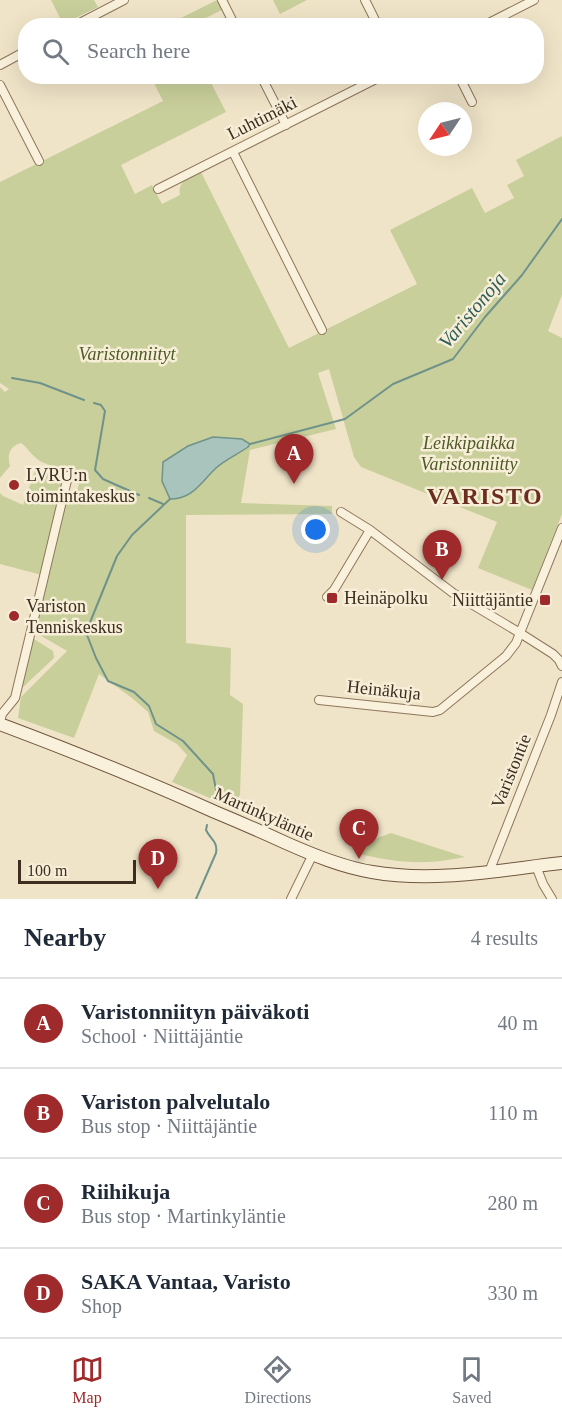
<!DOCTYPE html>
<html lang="en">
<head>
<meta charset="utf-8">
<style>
  body { margin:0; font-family:"Times New Roman",serif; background:#f2f2f3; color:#1f2937 }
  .compass { position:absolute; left:418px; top:102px; width:54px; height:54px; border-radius:50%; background:#fff; box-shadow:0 6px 24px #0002; rotate:235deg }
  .scale { position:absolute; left:18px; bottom:15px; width:118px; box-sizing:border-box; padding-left:6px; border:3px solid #3d2e20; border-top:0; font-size:16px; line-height:21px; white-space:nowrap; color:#3d2e20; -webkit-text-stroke:4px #f7eed8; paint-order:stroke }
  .you { position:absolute; left:316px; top:530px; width:21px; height:21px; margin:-15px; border:4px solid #fff; border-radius:50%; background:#1a73e8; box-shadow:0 0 0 9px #1a73e833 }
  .badge { display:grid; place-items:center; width:39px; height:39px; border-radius:50%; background:#9e2a2b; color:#fff; font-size:20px; font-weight:700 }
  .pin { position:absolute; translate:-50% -50px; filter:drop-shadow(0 2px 3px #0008) }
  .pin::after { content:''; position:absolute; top:32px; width:21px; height:18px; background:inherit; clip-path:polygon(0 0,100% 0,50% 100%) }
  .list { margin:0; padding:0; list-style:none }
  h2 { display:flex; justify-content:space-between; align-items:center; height:78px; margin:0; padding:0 24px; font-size:26px }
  h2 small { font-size:20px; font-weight:400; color:#747a83 }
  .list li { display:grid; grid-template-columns:39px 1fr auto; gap:18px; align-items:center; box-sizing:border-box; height:90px; padding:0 24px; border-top:2px solid #e0e1e3 }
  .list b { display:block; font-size:22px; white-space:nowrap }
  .list p { margin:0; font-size:20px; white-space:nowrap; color:#747a83 }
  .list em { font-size:20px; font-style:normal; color:#747a83 }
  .icon { flex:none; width:33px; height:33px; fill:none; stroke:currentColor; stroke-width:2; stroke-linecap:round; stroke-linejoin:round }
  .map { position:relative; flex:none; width:562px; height:899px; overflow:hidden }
  .search { position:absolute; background:#fff; box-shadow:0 6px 24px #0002; left:18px; right:18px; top:18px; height:66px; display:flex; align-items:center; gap:15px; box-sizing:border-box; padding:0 21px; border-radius:24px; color:#747a83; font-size:22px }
  .sheet { height:438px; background:#fff }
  nav { display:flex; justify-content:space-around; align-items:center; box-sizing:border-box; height:84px; border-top:2px solid #e0e1e3; background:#fff; font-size:16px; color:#747a83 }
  nav a { display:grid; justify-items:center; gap:3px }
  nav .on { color:#9e2a2b }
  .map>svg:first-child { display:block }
  .green { fill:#c9cf9b }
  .water { fill:#a9c4bc; stroke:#6f938a; stroke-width:1.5 }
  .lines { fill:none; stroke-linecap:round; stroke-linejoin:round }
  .stream { stroke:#6f938a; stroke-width:2 }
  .street-casing { stroke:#8d765c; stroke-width:10 }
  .secondary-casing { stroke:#6f573f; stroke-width:14 }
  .street { stroke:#faf1dc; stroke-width:8 }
  .secondary { stroke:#faf1dc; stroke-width:12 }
  .poi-dot { fill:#9e2a2b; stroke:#f7eed8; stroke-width:2 }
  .labels { text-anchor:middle; stroke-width:5; stroke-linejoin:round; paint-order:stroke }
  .street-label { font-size:18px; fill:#3d2e20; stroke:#f7eed8 }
  .park-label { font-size:18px; font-style:italic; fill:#4d5a26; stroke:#f7eed8 }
  .poi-label { font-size:18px; fill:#3d2e20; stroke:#f7eed8; text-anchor:start }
  .water-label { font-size:20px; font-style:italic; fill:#2f5d5a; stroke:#f7eed8 }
  .district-label { font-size:24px; font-weight:bold; letter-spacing:1.5px; fill:#6b2e1e; stroke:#f7eed8 }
</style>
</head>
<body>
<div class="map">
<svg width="562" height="899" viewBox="0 0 562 899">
  <rect width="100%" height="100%" fill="#f0e4c8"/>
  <!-- green -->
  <path class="green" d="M 51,0 L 94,0 L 98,7 L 63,24 Z
    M 217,0 L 222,10 L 191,25 L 165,26 Z
    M 273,0 L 307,0 L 280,14 Z
    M 151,77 L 208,77 L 226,112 L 121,165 L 135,194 L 152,185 L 162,204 L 180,195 C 177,181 190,177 201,172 L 289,348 L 417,284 L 390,230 L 472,188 L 485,213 L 514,198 L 507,185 L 524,176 L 516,160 L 562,136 L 562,295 L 548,331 L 562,338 L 562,514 L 532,590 L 478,568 L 497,522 L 361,467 L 354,457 L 329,369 L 318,373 L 336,429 L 250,450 L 241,503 L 332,506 L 332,514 L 186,515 L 186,643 L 231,648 L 230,695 L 243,704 L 240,795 L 231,807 L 172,782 L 187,755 L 177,744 L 154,731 L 148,712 L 132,698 L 99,674 L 74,738 L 18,718 L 21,697 L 67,651 L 33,631 L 66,497 L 75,498 L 79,484 L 66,479 L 63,469 C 53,466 42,464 35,457 C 29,452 27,447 21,443 C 9,446 7,456 10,466 L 0,478 L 0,387 L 5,392 L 9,389 L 0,383 L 0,182 L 163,101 Z
    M 36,468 L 62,477 L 64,485 L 41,576 L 38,574 L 0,564 L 0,493 L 3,496 L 23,505 Z
    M 34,639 L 53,651 L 54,658 L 21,689 L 30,641 Z
    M 391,833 L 465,857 C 452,859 439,862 427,862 C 404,863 378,859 357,853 L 361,844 Z"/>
  <!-- water -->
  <path class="water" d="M 213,437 L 242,439 L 250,444 L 248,447 C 238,454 225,460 216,468 C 201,482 193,499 170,499 L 162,481 L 163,462 L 188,446 Z"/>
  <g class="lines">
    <!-- stream -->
    <path class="stream" d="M 12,378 L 40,383 L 84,400
      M 94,403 L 101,405 L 105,411 L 95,470 L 103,479 L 139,495
      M 250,444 L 345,419 L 393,384 L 453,359 L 485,317 L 522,275 L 562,219
      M 149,498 L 163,504
      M 170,499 L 132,535 L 117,556 L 91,620 L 87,635 L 96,658 L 108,681 L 134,692 L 149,706 L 156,724 L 183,741 L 213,774 L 217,795
      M 196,899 L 216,853 C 218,841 210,839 206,830 L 207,825"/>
    <defs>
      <path id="street" d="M 222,0 L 235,26
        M 365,0 L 378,26
        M 74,26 L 124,0
        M 483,26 L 534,0
        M 0,65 L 26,51
        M 261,76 L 286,125
        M 459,76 L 472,102
        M 0,85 L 39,161
        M 233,152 L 322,330
        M 158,189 L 382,76
        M 341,512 L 370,530 L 453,593 L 520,633 L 553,654 L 559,660 L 562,666
        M 327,597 L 334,590 L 370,530
        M 319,700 L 433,712 L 440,710 L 506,656 L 516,643 L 562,528
        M 0,722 L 2,714 L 15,698 L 68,476
        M 536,866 L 543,884 L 552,899
        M 489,872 L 551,715 L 562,682
        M 291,899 L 313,854"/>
      <path id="secondary" d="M 0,724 C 72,751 144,780 215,812 C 239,822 262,832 286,843 C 313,855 342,867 372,872 C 435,883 499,870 562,863"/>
    </defs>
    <!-- street casing -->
    <use href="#street" class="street-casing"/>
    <!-- secondary casing -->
    <use href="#secondary" class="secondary-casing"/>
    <!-- street -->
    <use href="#street" class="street"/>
    <!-- secondary -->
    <use href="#secondary" class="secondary"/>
  </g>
  <!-- markers -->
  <g class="poi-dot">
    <circle cx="14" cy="485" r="6"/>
    <rect x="326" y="592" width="12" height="12" rx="3"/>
    <rect x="539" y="594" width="12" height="12" rx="3"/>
    <circle cx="14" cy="616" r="6"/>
  </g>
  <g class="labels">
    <!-- street labels -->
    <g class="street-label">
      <text transform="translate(262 118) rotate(-27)" y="6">Luhtimäki</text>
      <text transform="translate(384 690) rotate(6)" y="6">Heinäkuja</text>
      <text transform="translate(511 771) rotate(-68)" y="6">Varistontie</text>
      <text transform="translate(264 814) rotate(24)" y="6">Martinkyläntie</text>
    </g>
    <!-- park labels -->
    <g class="park-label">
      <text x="127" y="360">Varistonniityt</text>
      <text x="469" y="449">Leikkipaikka<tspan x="469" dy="21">Varistonniitty</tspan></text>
    </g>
    <!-- poi labels -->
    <g class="poi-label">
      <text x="26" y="481">LVRU:n<tspan x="26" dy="21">toimintakeskus</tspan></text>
      <text x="344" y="604">Heinäpolku</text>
      <text x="533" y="606" text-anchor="end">Niittäjäntie</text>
      <text x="26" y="612">Variston<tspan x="26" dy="21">Tenniskeskus</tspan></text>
    </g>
    <!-- water labels -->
    <g class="water-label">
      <text transform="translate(472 310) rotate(-50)" y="7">Varistonoja</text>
    </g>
    <!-- district labels -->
    <g class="district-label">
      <text x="485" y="504">VARISTO</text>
    </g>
  </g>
</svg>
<svg class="compass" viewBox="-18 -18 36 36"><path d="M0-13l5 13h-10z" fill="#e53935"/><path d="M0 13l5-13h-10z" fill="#747a83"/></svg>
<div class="scale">100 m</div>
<div class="you"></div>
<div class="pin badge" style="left:294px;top:484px">A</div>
<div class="pin badge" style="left:442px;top:580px">B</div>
<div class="pin badge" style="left:359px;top:859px">C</div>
<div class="pin badge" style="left:158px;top:889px">D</div>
<div class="search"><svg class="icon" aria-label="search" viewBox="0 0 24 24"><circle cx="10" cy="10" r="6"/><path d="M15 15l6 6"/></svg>Search here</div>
</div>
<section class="sheet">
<h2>Nearby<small>4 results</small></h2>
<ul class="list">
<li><span class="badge">A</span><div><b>Varistonniityn päiväkoti</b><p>School · Niittäjäntie</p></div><em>40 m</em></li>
<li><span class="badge">B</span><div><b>Variston palvelutalo</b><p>Bus stop · Niittäjäntie</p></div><em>110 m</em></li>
<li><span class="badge">C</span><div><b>Riihikuja</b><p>Bus stop · Martinkyläntie</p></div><em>280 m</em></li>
<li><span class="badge">D</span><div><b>SAKA Vantaa, Varisto</b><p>Shop</p></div><em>330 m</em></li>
</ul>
</section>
<nav>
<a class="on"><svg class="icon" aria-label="map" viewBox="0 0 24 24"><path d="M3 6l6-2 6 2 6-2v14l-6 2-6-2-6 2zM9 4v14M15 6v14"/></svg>Map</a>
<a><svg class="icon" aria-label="directions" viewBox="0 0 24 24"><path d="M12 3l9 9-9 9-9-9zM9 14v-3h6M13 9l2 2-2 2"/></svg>Directions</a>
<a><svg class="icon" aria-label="saved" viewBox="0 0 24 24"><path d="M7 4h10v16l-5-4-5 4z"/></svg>Saved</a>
</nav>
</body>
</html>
